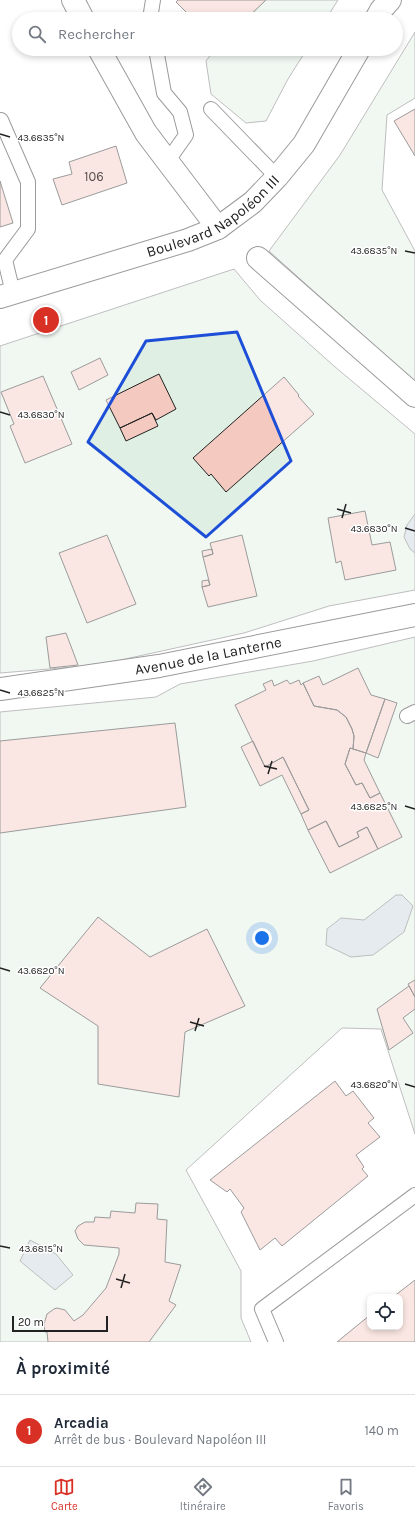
<!DOCTYPE html>
<html lang="fr">
<head>
<meta charset="utf-8">
<style>
  body { margin:0; font-family:Karla,sans-serif; background:#f6f6f7; color:#1f2937 }
  .controls { position:absolute; right:12px; bottom:12px; display:grid; overflow:hidden; border-radius:8px; box-shadow:0 2px 6px #0003 }
  .controls button { width:36px; height:36px; display:grid; place-items:center; padding:0; border:0; border-bottom:1px solid #e0e1e3; background:#fff; color:#1f2937; font:20px sans-serif }
  .scale { position:absolute; left:12px; bottom:10px; width:96px; box-sizing:border-box; padding-left:4px; border:2px solid #222; border-top:0; font-size:11px; line-height:14px; white-space:nowrap; color:#222; -webkit-text-stroke:3px #fff; paint-order:stroke }
  .you { position:absolute; left:262px; top:938px; width:14px; height:14px; margin:-10px; border:3px solid #fff; border-radius:50%; background:#1a73e8; box-shadow:0 0 0 6px #1a73e833 }
  .badge { display:grid; place-items:center; width:26px; height:26px; border-radius:50%; background:#d93025; color:#fff; font-size:13px; font-weight:700 }
  .pin { position:absolute; translate:-50% -50%; border:2px solid #fff; box-shadow:0 1px 4px #0006 }
  .list { margin:0; padding:0; list-style:none }
  h2 { display:flex; justify-content:space-between; align-items:center; height:52px; margin:0; padding:0 16px; font-size:17px }
  h2 small { font-size:13px; font-weight:400; color:#747a83 }
  .list li { display:grid; grid-template-columns:26px 1fr auto; gap:12px; align-items:center; box-sizing:border-box; height:72px; padding:0 16px; border-top:1px solid #e0e1e3 }
  .list b { display:block; font-size:15px; white-space:nowrap }
  .list p { margin:0; font-size:13px; white-space:nowrap; color:#747a83 }
  .list em { font-size:13px; font-style:normal; color:#747a83 }
  .icon { flex:none; width:22px; height:22px; fill:none; stroke:currentColor; stroke-width:2; stroke-linecap:round; stroke-linejoin:round }
  .map { position:relative; flex:none; width:415px; height:1342px; overflow:hidden }
  .search { position:absolute; background:#fff; box-shadow:0 2px 6px #0003; left:12px; right:12px; top:12px; height:44px; display:flex; align-items:center; gap:10px; box-sizing:border-box; padding:0 14px; border-radius:22px; color:#747a83; font-size:15px }
  .sheet { height:124px; background:#fff }
  nav { display:flex; justify-content:space-around; align-items:center; box-sizing:border-box; height:56px; border-top:1px solid #e0e1e3; background:#fff; font-size:11px; color:#747a83 }
  nav a { display:grid; justify-items:center; gap:2px }
  nav .on { color:#d93025 }
  .map>svg:first-child { display:block }
  .green { fill:#e0efe3; stroke:#6f6f6f }
  .water { fill:#c7d3dd; stroke:#6f6f6f }
  .building { fill:#f3c9c0; stroke:#222 }
  .lines { fill:none; stroke-linecap:round; stroke-linejoin:round }
  .lane-casing { stroke:#222; stroke-width:16 }
  .street-casing { stroke:#222; stroke-width:24 }
  .secondary-casing { stroke:#222; stroke-width:24 }
  .lane { stroke:#fff; stroke-width:14 }
  .street { stroke:#fff; stroke-width:22 }
  .secondary { stroke:#fff; stroke-width:22 }
  .marked { fill:none; stroke:#1d4ed8; stroke-width:3; stroke-linejoin:round }
  .ticks { fill:none; stroke:#222; stroke-width:1.5 }
  .labels { text-anchor:middle; stroke-width:3; stroke-linejoin:round; paint-order:stroke }
  .number-label { font-size:13px; fill:#564c4a }
  .street-label { font-size:15px; fill:#222; stroke:#fff }
  .ticks-label { font-size:10px; text-anchor:middle; fill:#222; stroke:#fff; stroke-width:3; stroke-linejoin:round; paint-order:stroke }
</style>
</head>
<body>
<div class="map">
<svg width="415" height="1342" viewBox="0 0 415 1342">
  <rect width="100%" height="100%" fill="#fff"/>
  <!-- green -->
  <path class="green" d="M 266,0 L 338,0 L 326,19 L 246,19 Z
    M 415,32 L 415,98 L 387,115 L 382,190 L 415,251 L 415,382 L 269,251 L 340,155 Z
    M 215,49 L 307,49 L 288,79 L 266,121 L 246,123 L 211,94 L 206,61 Z
    M 234,269 L 260,300 L 334,366 L 415,434 L 415,590 L 329,606 L 244,633 L 98,665 L 0,673 L 0,346 Z
    M 415,637 L 415,1134 L 381,1029 L 342,1028 L 186,1170 L 241,1271 L 241,1318 L 251,1342 L 0,1342 L 0,712 L 156,697 L 180,684 L 313,661 Z"/>
  <!-- water -->
  <path class="water" d="M 415,514 L 415,553 L 410,549 L 404,537 L 407,525 Z
    M 396,895 L 402,895 L 413,906 L 404,932 L 373,955 L 351,957 L 326,945 L 327,929 L 341,918 L 364,920 Z
    M 30,1240 L 56,1254 L 73,1275 L 55,1290 L 20,1261 Z"/>
  <!-- building -->
  <path class="building" d="M 178,0 L 266,0 L 246,19 L 191,19 L 192,18 L 176,2 Z
    M 415,109 L 415,156 L 394,121 Z
    M 116,146 L 127,183 L 62,205 L 53,179 L 72,174 L 69,162 Z
    M 0,181 L 13,223 L 0,227 Z
    M 100,358 L 108,375 L 79,390 L 71,372 Z
    M 159,374 L 176,409 L 156,420 L 152,413 L 120,428 L 106,400 Z
    M 43,376 L 72,444 L 25,463 L 10,426 L 14,424 L 1,392 Z
    M 284,377 L 299,395 L 298,396 L 314,414 L 226,492 L 211,474 L 209,476 L 193,458 Z
    M 152,413 L 158,426 L 126,441 L 120,428 Z
    M 365,511 L 372,545 L 390,542 L 396,570 L 345,580 L 341,561 L 336,563 L 328,518 Z
    M 107,535 L 136,604 L 87,623 L 59,553 Z
    M 242,535 L 257,596 L 208,607 L 202,587 L 210,585 L 203,557 L 213,554 L 210,543 Z
    M 212,549 L 213,554 L 203,557 L 202,551 Z
    M 208,580 L 210,585 L 202,587 L 202,581 Z
    M 66,633 L 78,665 L 50,668 L 46,637 Z
    M 358,668 L 371,695 L 385,699 L 366,753 L 353,749 L 354,736 L 352,729 L 346,717 L 337,710 L 314,706 L 303,683 L 319,676 L 323,685 Z
    M 272,680 L 274,686 L 287,680 L 290,684 L 299,680 L 301,685 L 303,683 L 314,706 L 337,710 L 346,717 L 352,729 L 354,736 L 353,749 L 350,748 L 345,764 L 356,785 L 362,783 L 370,798 L 380,793 L 402,837 L 378,849 L 367,827 L 357,832 L 359,837 L 339,847 L 326,821 L 308,830 L 301,814 L 309,810 L 283,757 L 265,767 L 235,705 L 266,690 L 263,684 Z
    M 385,699 L 397,703 L 378,758 L 366,753 Z
    M 175,723 L 186,807 L 0,833 L 0,741 Z
    M 253,741 L 265,767 L 283,757 L 309,810 L 301,814 L 282,775 L 260,786 L 241,747 Z
    M 350,748 L 366,753 L 364,760 L 380,793 L 370,798 L 362,783 L 356,785 L 345,764 Z
    M 326,821 L 339,847 L 359,837 L 357,832 L 367,827 L 378,849 L 330,873 L 308,830 Z
    M 98,917 L 150,957 L 207,929 L 245,1006 L 185,1032 L 179,1097 L 98,1084 L 98,1026 L 40,988 Z
    M 415,980 L 415,997 L 408,984 Z
    M 409,986 L 415,997 L 415,1009 L 403,1018 L 413,1033 L 389,1050 L 377,1009 Z
    M 335,1081 L 346,1096 L 353,1091 L 374,1118 L 368,1123 L 380,1137 L 356,1155 L 364,1167 L 362,1169 L 368,1176 L 282,1246 L 275,1238 L 260,1250 L 241,1212 L 244,1208 L 230,1189 L 227,1192 L 210,1180 Z
    M 136,1203 L 158,1204 L 157,1219 L 167,1220 L 165,1262 L 181,1265 L 169,1301 L 176,1305 L 149,1342 L 48,1342 L 47,1332 L 45,1332 L 44,1324 L 47,1314 L 54,1309 L 57,1308 L 65,1310 L 74,1321 L 83,1315 L 106,1288 L 119,1254 L 119,1248 L 84,1245 L 78,1239 L 75,1231 L 78,1226 L 85,1222 L 94,1222 L 95,1217 L 110,1218 L 111,1211 L 135,1213 Z
    M 415,1280 L 415,1342 L 337,1342 L 370,1315 L 370,1327 L 400,1327 L 400,1297 L 393,1297 Z"/>
  <g class="lines">
    <defs>
      <path id="lane" d="M 150,19 L 153,0
        M 156,49 L 164,93 L 180,112 L 186,135 L 167,162
        M 211,109 L 277,177
        M 1,120 L 28,182 L 28,229 L 5,260 L 13,293
        M 407,716 L 415,712
        M 276,1342 L 262,1309 L 415,1195"/>
      <path id="street" d="M 73,0 L 83,19
        M 99,49 L 146,133 L 218,228
        M 258,258 L 415,396"/>
      <g id="secondary">
        <path d="M 376,19 L 381,10 L 390,0"/>
        <path id="s1" d="M 0,297 L 188,240 L 218,228 L 253,202 L 277,177 L 304,144 L 359,49"/>
        <path id="s2" d="M 0,689 L 159,666 L 415,615"/>
      </g>
    </defs>
    <!-- lane casing -->
    <use href="#lane" class="lane-casing"/>
    <!-- street casing -->
    <use href="#street" class="street-casing"/>
    <!-- secondary casing -->
    <use href="#secondary" class="secondary-casing"/>
    <!-- lane -->
    <use href="#lane" class="lane"/>
    <!-- street -->
    <use href="#street" class="street"/>
    <!-- secondary -->
    <use href="#secondary" class="secondary"/>
  </g>
  <!-- marked area -->
  <path d="M0 0H415V1342H0ZM 237,332 L 291,461 L 206,537 L 88,442 L 146,341 Z" fill="#fff" fill-opacity=".55" fill-rule="evenodd"/>
  <path class="marked" d="M 237,332 L 291,461 L 206,537 L 88,442 L 146,341 Z"/>
  <!-- ticks -->
  <path class="ticks" d="M 0,134 L 10,137M 405,251 L 415,253M 0,412 L 10,415M 337,509 L 351,513M 342,518 L 346,504M 405,528 L 415,531M 0,690 L 10,693M 264,766 L 277,769M 268,774 L 272,761M 405,806 L 415,809M 0,968 L 10,971M 190,1022 L 204,1026M 195,1031 L 199,1018M 405,1084 L 415,1087M 0,1246 L 10,1248M 116,1279 L 130,1283M 121,1288 L 125,1274"/>
  <g class="labels">
    <!-- number labels -->
    <g class="number-label">
      <text x="94" y="181">106</text>
    </g>
    <!-- street labels -->
    <g class="street-label">
      <text dy="5" stroke="none"><textPath href="#s1" startOffset="230">Boulevard Napoléon III</textPath></text>
      <text dy="5" stroke="none"><textPath href="#s2" startOffset="211">Avenue de la Lanterne</textPath></text>
    </g>
  </g>
  <g class="ticks-label">
    <text x="41" y="141">43.6835°N</text>
    <text x="374" y="254">43.6835°N</text>
    <text x="41" y="418">43.6830°N</text>
    <text x="374" y="532">43.6830°N</text>
    <text x="41" y="696">43.6825°N</text>
    <text x="374" y="810">43.6825°N</text>
    <text x="41" y="974">43.6820°N</text>
    <text x="374" y="1088">43.6820°N</text>
    <text x="41" y="1252">43.6815°N</text>
  </g>
</svg>
<div class="controls">
<button><svg class="icon" aria-label="locate" viewBox="0 0 24 24"><circle cx="12" cy="12" r="6"/><path d="M12 2v4M12 18v4M2 12h4M18 12h4"/></svg></button>
</div>
<div class="scale">20 m</div>
<div class="you"></div>
<div class="pin badge" style="left:46px;top:320px">1</div>
<div class="search"><svg class="icon" aria-label="search" viewBox="0 0 24 24"><circle cx="10" cy="10" r="6"/><path d="M15 15l6 6"/></svg>Rechercher</div>
</div>
<section class="sheet">
<h2>À proximité<small></small></h2>
<ul class="list">
<li><span class="badge">1</span><div><b>Arcadia</b><p>Arrêt de bus · Boulevard Napoléon III</p></div><em>140 m</em></li>
</ul>
</section>
<nav>
<a class="on"><svg class="icon" aria-label="map" viewBox="0 0 24 24"><path d="M3 6l6-2 6 2 6-2v14l-6 2-6-2-6 2zM9 4v14M15 6v14"/></svg>Carte</a>
<a><svg class="icon" aria-label="directions" viewBox="0 0 24 24"><path d="M12 3l9 9-9 9-9-9zM9 14v-3h6M13 9l2 2-2 2"/></svg>Itinéraire</a>
<a><svg class="icon" aria-label="saved" viewBox="0 0 24 24"><path d="M7 4h10v16l-5-4-5 4z"/></svg>Favoris</a>
</nav>
</body>
</html>
